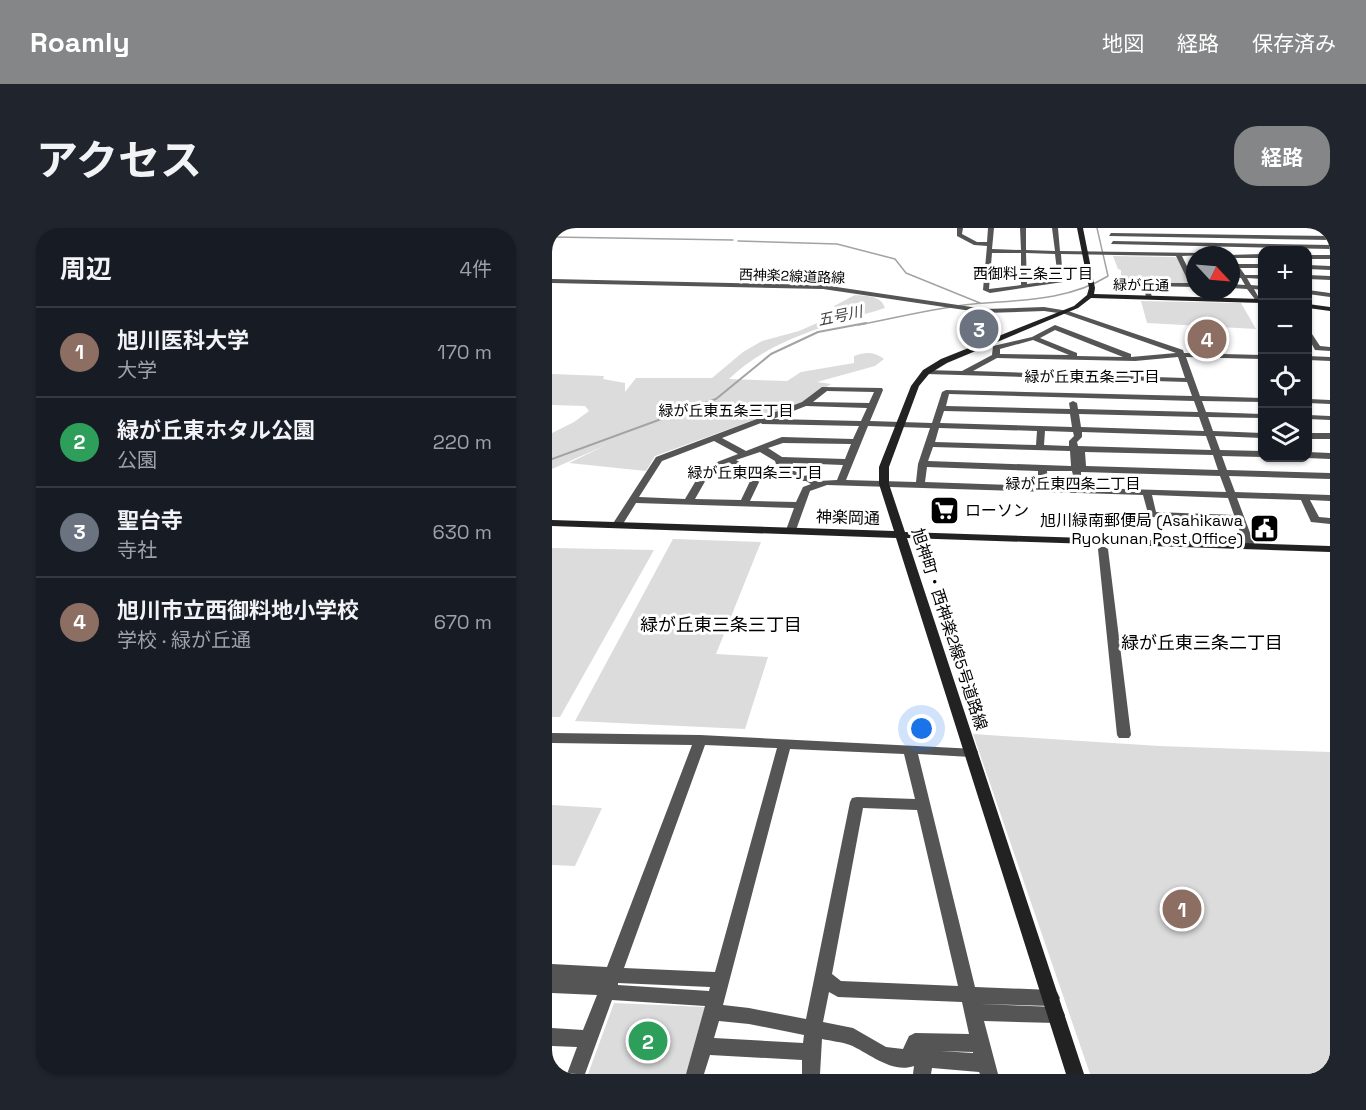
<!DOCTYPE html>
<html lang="ja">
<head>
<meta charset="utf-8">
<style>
  body { margin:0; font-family:"Space Grotesk","Noto Sans JP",sans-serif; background:#20242c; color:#f1f3f6 }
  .controls { position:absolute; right:18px; top:18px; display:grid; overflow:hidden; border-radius:12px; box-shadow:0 2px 4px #0004 }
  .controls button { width:54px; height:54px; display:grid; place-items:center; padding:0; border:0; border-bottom:2px solid #363941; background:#171b24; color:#f1f3f6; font:30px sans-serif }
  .compass { position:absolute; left:634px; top:18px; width:54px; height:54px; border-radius:50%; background:#171b24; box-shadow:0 2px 4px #0004; rotate:116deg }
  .you { position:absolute; left:370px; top:501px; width:21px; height:21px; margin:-15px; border:4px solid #fff; border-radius:50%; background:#1a73e8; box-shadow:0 0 0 9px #1a73e833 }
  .badge { display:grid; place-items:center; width:39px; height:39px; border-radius:50%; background:#858687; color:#fff; font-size:20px; font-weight:700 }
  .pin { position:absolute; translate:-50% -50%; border:3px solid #fff; box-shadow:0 2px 6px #0006 }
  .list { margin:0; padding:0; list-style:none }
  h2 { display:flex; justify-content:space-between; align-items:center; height:78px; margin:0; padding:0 24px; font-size:26px }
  h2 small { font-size:20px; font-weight:400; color:#9ea1a6 }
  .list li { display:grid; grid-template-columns:39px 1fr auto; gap:18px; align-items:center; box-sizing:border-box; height:90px; padding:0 24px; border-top:2px solid #363941 }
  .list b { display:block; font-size:22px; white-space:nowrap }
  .list p { margin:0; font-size:20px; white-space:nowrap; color:#9ea1a6 }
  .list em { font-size:20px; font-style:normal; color:#9ea1a6 }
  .icon { flex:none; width:33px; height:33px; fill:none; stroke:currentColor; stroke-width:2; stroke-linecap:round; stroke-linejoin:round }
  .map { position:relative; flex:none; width:778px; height:846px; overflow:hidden; border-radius:24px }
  header { display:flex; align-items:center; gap:36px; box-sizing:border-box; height:84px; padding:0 30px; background:#858687; color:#fff }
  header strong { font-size:28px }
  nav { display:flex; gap:33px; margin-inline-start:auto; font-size:21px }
  .intro { display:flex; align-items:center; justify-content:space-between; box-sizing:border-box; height:144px; padding:0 36px }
  h1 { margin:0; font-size:42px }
  .button { padding:15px 27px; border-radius:24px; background:#858687; color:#fff; font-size:21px; font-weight:700 }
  main { display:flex; gap:36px; padding:0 36px }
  aside { flex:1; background:#171b24; border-radius:24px; box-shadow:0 2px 4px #0004 }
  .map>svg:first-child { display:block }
  .green { fill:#dcdcdc }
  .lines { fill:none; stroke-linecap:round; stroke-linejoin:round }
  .stream-far1 { stroke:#a3a3a3; stroke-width:1.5 }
  .stream { stroke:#a3a3a3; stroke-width:2 }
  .street { fill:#555; fill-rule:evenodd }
  .secondary { fill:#222; fill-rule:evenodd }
  .labels { text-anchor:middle; stroke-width:6; stroke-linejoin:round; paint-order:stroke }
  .far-street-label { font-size:14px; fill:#000; stroke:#fff }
  .far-neighbourhood-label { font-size:15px; fill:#000; stroke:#fff }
  .far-water-label { font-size:15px; font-style:italic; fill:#444; stroke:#fff }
  .poi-label { font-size:16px; fill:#000; stroke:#fff; text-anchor:start }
  .street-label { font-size:16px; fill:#000; stroke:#fff }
  .neighbourhood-label { font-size:18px; fill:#000; stroke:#fff }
</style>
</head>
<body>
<header>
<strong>Roamly</strong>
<nav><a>地図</a><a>経路</a><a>保存済み</a></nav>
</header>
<div class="intro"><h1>アクセス</h1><a class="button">経路</a></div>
<main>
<aside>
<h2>周辺<small>4件</small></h2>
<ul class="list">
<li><span class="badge" style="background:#8d6e63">1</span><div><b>旭川医科大学</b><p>大学</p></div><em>170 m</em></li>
<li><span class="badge" style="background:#2e9e5b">2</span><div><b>緑が丘東ホタル公園</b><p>公園</p></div><em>220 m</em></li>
<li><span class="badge" style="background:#6b7280">3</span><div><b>聖台寺</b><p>寺社</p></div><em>630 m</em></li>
<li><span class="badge" style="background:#8d6e63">4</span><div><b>旭川市立西御料地小学校</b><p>学校 · 緑が丘通</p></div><em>670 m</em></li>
</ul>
</aside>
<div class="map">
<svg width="778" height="846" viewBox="0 0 778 846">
  <rect width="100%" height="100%" fill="#fff"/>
  <!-- green -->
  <path class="green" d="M 561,28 L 622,29 L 625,30 L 637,55 L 564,55 L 569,50 L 569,42 L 566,41 Z
    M 303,67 C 315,68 329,67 333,80 C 279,97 219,110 177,151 L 235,153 L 249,144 L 302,135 L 302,128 C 313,124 322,123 332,131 L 323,138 L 265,154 L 279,156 L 251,174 L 103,228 L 94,243 L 17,235 L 54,217 L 0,241 L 0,205 L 22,194 L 37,183 L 33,178 L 0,177 L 0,146 L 52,148 L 51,151 L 73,155 L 73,164 L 84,150 L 160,150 L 191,124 L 210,113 L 247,103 L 290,84 L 282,78 Z
    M 589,73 L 689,75 L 704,101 L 595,95 Z
    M 121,311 L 209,314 L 164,426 L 216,429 L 193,501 L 23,493 Z
    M 0,320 L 102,322 L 8,489 L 0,489 Z
    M 421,506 L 607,518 L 778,524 L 778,846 L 538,846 Z
    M 0,577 L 50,580 L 23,638 L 0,637 Z
    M 62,775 L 153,779 L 134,846 L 36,846 Z"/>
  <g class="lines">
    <!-- stream-far1 -->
    <path class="stream-far1" d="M 0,9 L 181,12
      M 186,13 L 285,16 L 343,31 L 354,45 L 428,75
      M 306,97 C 344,90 382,80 421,76 C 466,72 516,73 556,48 L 545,0"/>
    <!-- stream -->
    <path class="stream" d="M 0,231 L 164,171 L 219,126 L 266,104 L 314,95"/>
    <!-- street -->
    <path class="street" d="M 405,0 L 411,0 L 410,6 L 425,14 L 435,14 L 436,0 L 442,0 L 440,21 L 469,22 L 468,0 L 474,0 L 474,22 L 503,23 L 500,0 L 506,0 L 508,23 L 650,25 L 653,27 L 630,28 L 643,55 L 643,59 L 597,58 L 600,69 L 597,71 L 594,69 L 591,55 L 637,55 L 624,28 L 509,26 L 511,54 L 438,65 L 431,62 L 435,18 L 422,17 L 405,8 ZM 440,25 L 469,25 L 469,57 L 437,61 ZM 474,25 L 503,26 L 506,52 L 475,56 Z
      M 559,5 L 778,8 L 778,12 L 557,8 Z
      M 561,13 L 778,17 L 778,21 L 559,16 Z
      M 710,26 L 710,30 L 682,30 L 686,36 L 710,36 L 710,40 L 688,40 L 693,47 L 710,47 L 710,51 L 695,50 L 699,57 L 710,58 L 710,62 L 702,61 L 708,72 L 705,74 L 695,61 L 679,60 L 679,56 L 693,57 L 689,50 L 679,50 L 679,46 L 687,46 L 683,40 L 679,40 L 679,27 L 677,27 Z
      M 756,27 L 778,27 L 778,31 L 756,31 Z
      M 756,37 L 778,38 L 778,42 L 756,41 Z
      M 756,47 L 778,48 L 778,52 L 756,51 Z
      M 0,51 L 271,57 L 433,81 L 492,79 L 516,83 L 631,122 L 632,125 L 710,127 L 710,131 L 634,129 L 648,168 L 710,170 L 710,174 L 650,173 L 654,184 L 710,186 L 710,190 L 656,189 L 661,203 L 710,205 L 710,210 L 663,208 L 668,222 L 710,223 L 710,229 L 670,228 L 675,242 L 778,245 L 778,251 L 677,248 L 683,264 L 778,267 L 778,273 L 758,272 L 767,289 L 778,290 L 778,296 L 759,294 L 749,272 L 685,270 L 703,318 L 698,321 L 693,318 L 684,293 L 597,289 L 591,267 L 275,257 L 258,263 L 244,302 L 239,305 L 234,302 L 242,280 L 84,275 L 69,299 L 61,299 L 60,297 L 104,229 L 250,174 L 270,159 L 330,160 L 331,162 L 318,193 L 380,195 L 390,164 L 394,162 L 640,168 L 635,154 L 374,146 L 370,144 L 374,142 L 410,143 L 440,127 L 441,118 L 480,109 L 503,97 L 579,126 L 579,129 L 624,125 L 513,86 L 492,83 L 433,85 L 271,61 L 0,55 ZM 503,102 L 571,129 L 525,128 L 525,125 L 488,110 ZM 481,112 L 517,127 L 448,126 L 448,121 ZM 626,129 L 633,150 L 421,143 L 445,130 L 583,133 ZM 275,163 L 322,164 L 317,175 L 261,174 ZM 397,166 L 642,173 L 646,184 L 526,181 L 525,175 L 521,173 L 517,175 L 518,181 L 394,178 ZM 254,178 L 315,180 L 309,193 L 221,191 ZM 392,183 L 518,186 L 520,199 L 388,195 ZM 527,186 L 647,189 L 652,203 L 529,199 ZM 209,195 L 210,196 L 307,198 L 301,211 L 230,209 L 194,223 L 170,210 ZM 316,198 L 378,200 L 366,236 L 364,254 L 294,252 ZM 387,200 L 485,203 L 484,217 L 383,214 ZM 493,203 L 521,204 L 522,208 L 517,213 L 517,218 L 492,217 ZM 530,204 L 654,208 L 659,222 L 526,218 L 525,214 L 530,209 ZM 162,213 L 186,226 L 152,239 L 133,271 L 87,269 L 110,233 ZM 231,215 L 299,216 L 293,231 L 230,229 L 216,220 ZM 381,219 L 518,223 L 519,238 L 376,233 ZM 208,224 L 223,233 L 224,236 L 232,237 L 230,240 L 206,245 L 184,232 ZM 533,224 L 661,227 L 666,242 L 534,238 ZM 176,235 L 200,249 L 189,272 L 143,271 L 159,243 ZM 241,235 L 291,237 L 285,252 L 267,253 L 258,247 L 251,248 L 239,241 ZM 375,239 L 486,243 L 486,258 L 373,254 ZM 495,243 L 520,243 L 522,252 L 530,255 L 531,259 L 496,258 ZM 529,244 L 668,248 L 674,264 L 540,260 L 538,252 L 529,249 ZM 233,245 L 247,253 L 254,253 L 259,256 L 251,259 L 244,274 L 198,273 L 209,250 ZM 600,267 L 676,270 L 682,287 L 604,284 Z
      M 756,62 L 778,65 L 778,69 L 756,66 Z
      M 756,102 L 758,103 L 768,118 L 778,119 L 778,123 L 763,122 L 756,109 Z
      M 756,128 L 778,129 L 778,133 L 756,132 Z
      M 756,171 L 778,172 L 778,176 L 756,175 Z
      M 756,187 L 778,188 L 778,192 L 756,191 Z
      M 756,205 L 778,205 L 778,211 L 756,211 Z
      M 756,224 L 778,225 L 778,231 L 755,230 Z
      M 551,318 L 556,321 L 579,507 L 577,510 L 567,510 L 565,507 L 546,321 Z
      M 0,505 L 148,507 L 424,521 L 426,524 L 424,527 L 419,529 L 366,526 L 423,759 L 499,762 L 505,764 L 508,770 L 505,776 L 499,778 L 428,776 L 504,779 L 510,781 L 513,787 L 510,793 L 504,795 L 432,793 L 446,846 L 428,846 L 427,844 L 380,840 L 379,846 L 361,846 L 362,838 C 340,846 317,825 298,817 C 290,814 279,813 270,811 L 268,846 L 250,846 L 250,832 L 158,827 L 152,846 L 134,846 L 153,778 L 60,772 L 33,846 L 15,846 L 25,819 L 0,818 L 0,800 L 31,802 L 45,767 L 0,765 L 0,736 L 55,739 L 140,517 L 0,515 ZM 153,517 L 225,520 L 163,744 L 72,740 ZM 238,521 L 352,526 L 363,571 L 305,569 L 300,570 L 298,574 L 254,791 L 197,780 L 171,777 ZM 311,580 L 365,582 L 406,758 L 289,753 L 280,746 ZM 66,755 L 158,759 L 157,763 L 66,757 ZM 277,764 L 286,769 L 410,774 L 417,806 L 363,805 L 357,808 L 351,821 L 334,819 L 301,800 L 271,794 ZM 167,793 L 197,796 L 252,807 L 251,815 L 162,810 ZM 388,823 L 421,824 L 421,825 Z"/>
    <!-- secondary -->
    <path class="secondary" d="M 525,0 L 531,0 L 543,60 L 542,66 L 710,71 L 710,75 L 539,70 L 526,80 L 395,135 L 377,146 L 367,158 L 337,239 L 337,256 L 353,304 L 778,318 L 778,324 L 355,310 L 532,846 L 514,846 L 344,310 L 0,298 L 0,292 L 342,303 L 327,256 L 327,239 L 359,158 L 371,142 L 389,131 L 522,78 L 535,67 L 537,60 Z
      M 756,76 L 778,79 L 778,83 L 756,80 Z"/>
  </g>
  <!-- icons -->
  <defs>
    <symbol id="supermarket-square" viewBox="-11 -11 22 22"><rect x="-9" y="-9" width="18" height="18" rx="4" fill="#000" stroke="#fff"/><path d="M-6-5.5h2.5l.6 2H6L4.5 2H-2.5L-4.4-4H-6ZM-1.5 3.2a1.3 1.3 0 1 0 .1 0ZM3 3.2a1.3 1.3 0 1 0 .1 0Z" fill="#fff"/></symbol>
    <symbol id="civic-square" viewBox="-11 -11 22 22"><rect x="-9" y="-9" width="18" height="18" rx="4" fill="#000" stroke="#fff"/><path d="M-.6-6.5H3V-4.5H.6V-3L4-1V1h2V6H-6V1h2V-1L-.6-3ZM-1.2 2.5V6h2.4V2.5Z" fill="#fff"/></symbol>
  </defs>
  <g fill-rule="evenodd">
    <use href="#supermarket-square" x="376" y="266" width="33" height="33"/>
    <use href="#civic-square" x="696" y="284" width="33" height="33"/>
  </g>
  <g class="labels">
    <!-- far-street labels -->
    <g class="far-street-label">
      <text transform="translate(240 48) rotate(2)" y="5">西神楽2線道路線</text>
      <text transform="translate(589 57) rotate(1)" y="5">緑が丘通</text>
    </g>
    <!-- far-neighbourhood labels -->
    <g class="far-neighbourhood-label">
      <text x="481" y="51">西御料二条三丁目</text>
      <text x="540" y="154">緑が丘東五条二丁目</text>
      <text x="174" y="188">緑が丘東五条三丁目</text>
      <text x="203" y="250">緑が丘東四条三丁目</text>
      <text x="521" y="261">緑が丘東四条二丁目</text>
    </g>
    <!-- far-water labels -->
    <g class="far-water-label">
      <text transform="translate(288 88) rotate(-12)" y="5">五号川</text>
    </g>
    <!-- poi labels -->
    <g class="poi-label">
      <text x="413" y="288">ローソン</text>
      <text x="691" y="298" text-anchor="end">旭川緑南郵便局 (Asahikawa<tspan x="691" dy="18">Ryokunan Post Office)</tspan></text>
    </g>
    <!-- street labels -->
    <g class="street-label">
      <text transform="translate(296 289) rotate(2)" y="6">神楽岡通</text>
      <text transform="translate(398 401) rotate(72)" y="6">旭神町・西神楽2線5号道路線</text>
    </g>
    <!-- neighbourhood labels -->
    <g class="neighbourhood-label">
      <text x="169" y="403">緑が丘東三条三丁目</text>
      <text x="650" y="421">緑が丘東三条二丁目</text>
    </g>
  </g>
</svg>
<div class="controls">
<button>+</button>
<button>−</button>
<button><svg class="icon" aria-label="locate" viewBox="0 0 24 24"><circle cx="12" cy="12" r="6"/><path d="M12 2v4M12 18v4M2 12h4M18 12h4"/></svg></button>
<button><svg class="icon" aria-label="layers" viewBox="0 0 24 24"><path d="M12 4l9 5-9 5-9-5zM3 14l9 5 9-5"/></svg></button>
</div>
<svg class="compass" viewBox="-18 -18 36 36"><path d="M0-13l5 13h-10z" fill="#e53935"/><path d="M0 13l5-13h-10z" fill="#9ea1a6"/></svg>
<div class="you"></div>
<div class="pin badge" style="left:630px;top:681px;background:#8d6e63">1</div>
<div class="pin badge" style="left:96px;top:813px;background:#2e9e5b">2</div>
<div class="pin badge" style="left:427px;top:101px;background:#6b7280">3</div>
<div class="pin badge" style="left:655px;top:111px;background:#8d6e63">4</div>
</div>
</main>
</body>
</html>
